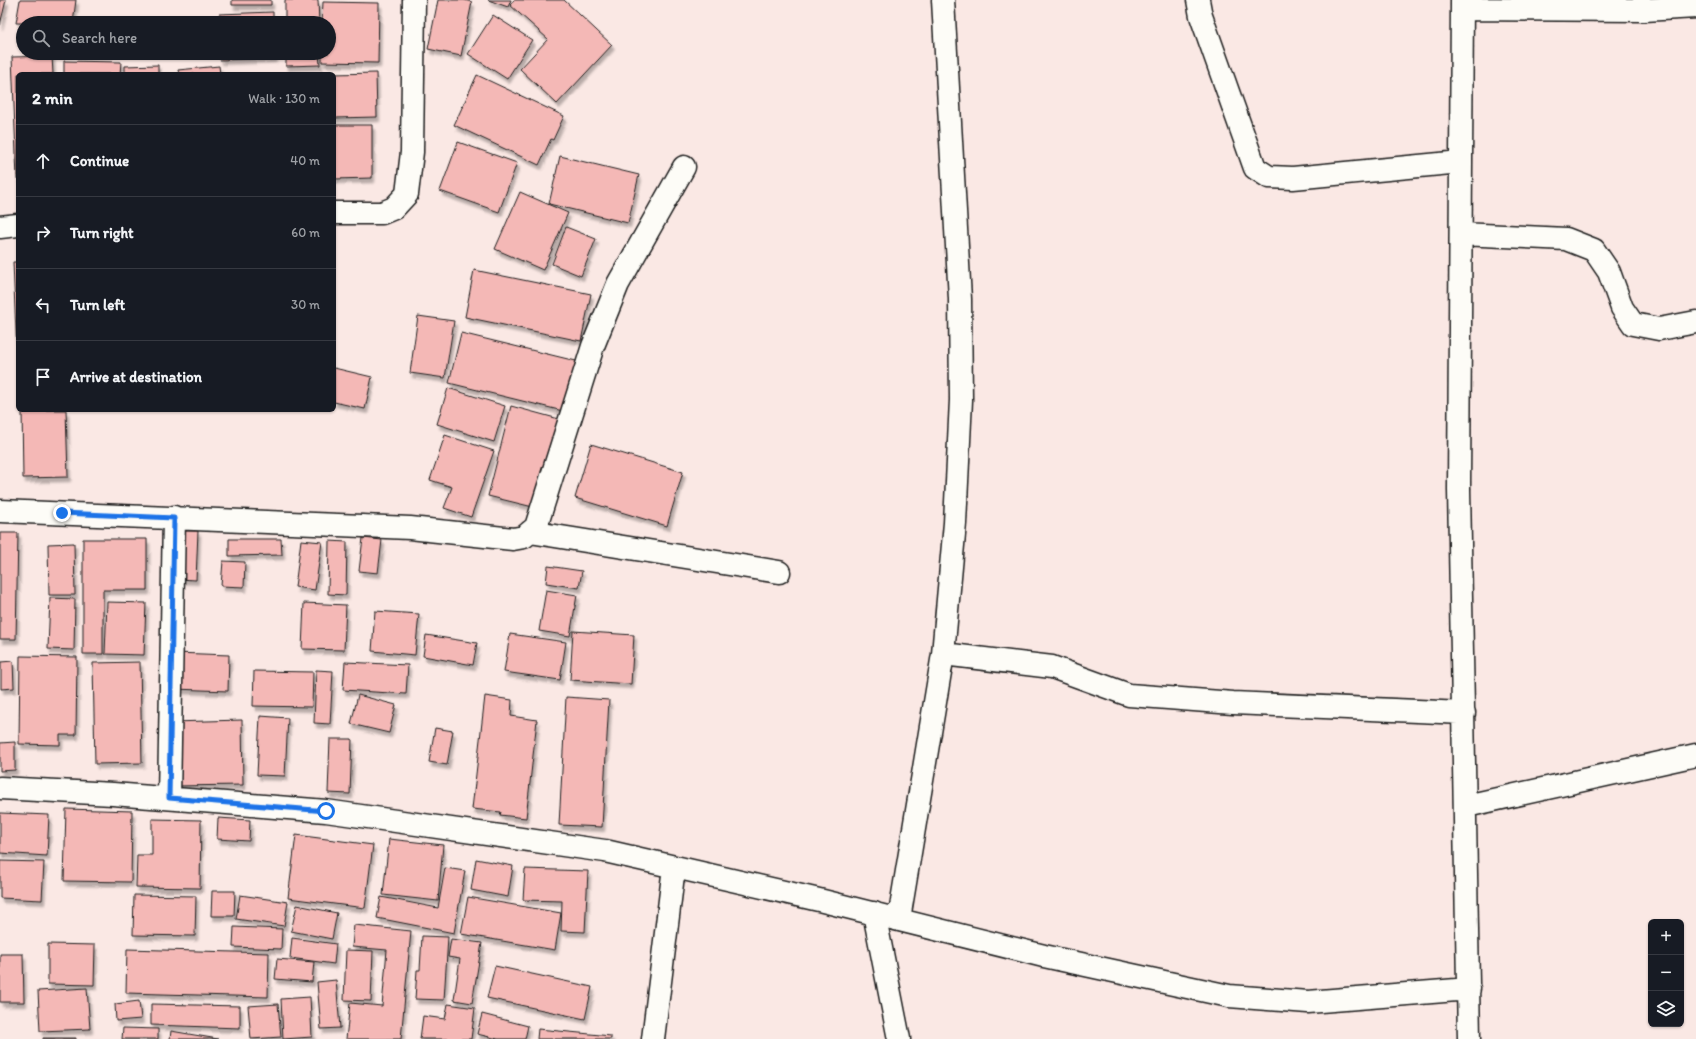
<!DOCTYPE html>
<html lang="en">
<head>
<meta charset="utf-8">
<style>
  body { margin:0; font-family:Itim,sans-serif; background:#242831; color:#f1f3f6 }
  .controls { position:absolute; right:12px; bottom:12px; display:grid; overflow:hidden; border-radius:6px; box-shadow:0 1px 3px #0004 }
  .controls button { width:36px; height:36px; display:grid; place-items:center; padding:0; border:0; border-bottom:1px solid #363941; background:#171b24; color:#f1f3f6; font:20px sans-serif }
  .stop { position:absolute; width:12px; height:12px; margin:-9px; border:3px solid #1a73e8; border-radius:50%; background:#fff }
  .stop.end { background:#1a73e8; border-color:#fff; box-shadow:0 1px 4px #0008 }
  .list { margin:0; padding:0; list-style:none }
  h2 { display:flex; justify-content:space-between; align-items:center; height:52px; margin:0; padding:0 16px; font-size:17px }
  h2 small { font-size:13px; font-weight:400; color:#9ea1a6 }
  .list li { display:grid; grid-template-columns:26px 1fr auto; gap:12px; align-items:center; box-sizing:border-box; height:72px; padding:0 16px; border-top:1px solid #363941 }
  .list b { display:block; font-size:15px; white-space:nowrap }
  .list em { font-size:13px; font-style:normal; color:#9ea1a6 }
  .icon { flex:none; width:22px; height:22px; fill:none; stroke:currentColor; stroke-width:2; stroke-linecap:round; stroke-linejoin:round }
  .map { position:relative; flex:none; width:1696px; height:1039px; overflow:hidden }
  .search { position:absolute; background:#171b24; box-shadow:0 1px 3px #0004; left:16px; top:16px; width:320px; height:44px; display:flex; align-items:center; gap:10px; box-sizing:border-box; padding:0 14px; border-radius:22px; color:#9ea1a6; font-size:15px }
  .panel { position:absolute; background:#171b24; box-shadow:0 1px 3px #0004; left:16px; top:72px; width:320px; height:340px; border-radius:6px }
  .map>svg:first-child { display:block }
  .building { fill:#f4b8b6; stroke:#1c1c1c; filter:url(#shadow) }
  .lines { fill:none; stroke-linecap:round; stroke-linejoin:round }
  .minor-casing { stroke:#1c1c1c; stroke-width:25 }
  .minor { stroke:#fdfcf7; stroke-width:22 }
  .route { stroke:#1a73e8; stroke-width:5 }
</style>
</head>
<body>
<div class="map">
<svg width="1696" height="1039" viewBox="0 0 1696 1039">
  <defs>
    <filter id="shadow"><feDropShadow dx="2.5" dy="4.5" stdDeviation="1" flood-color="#0004"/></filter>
  </defs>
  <rect width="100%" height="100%" fill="#fae8e4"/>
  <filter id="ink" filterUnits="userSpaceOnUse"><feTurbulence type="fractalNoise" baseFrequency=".025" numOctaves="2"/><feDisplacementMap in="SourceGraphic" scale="8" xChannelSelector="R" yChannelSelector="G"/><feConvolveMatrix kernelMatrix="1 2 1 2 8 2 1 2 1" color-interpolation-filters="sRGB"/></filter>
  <g filter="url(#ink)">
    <!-- building -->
    <path class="building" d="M 0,0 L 6,0 L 0,25 Z
      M 20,0 L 76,0 L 73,23 L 16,23 Z
      M 232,0 L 271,0 L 271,5 L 232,5 Z
      M 285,0 L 318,0 L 319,23 L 285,23 Z
      M 438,0 L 464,0 L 472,2 L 461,56 L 428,49 Z
      M 488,0 L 511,0 L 508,7 Z
      M 514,0 L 564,0 L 612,45 L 557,104 L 520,69 L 548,39 L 510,5 Z
      M 323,2 L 379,3 L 378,63 L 322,62 L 322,53 L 329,53 L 329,23 L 322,23 Z
      M 273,12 L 273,23 L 219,23 L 219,14 Z
      M 493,15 L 532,40 L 507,79 L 468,54 Z
      M 78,22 L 106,23 L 78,23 Z
      M 220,53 L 274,53 L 274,58 L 220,60 Z
      M 286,53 L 319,53 L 320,65 L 286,66 Z
      M 52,56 L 53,74 L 18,74 L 18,179 L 17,179 L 12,57 Z
      M 64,61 L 121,62 L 120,74 L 64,74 Z
      M 158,65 L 158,74 L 125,74 L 125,66 Z
      M 219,66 L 220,74 L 179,74 L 178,70 Z
      M 376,73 L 377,117 L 334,118 L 334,74 Z
      M 477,75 L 564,116 L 553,140 L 551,139 L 539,165 L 454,125 Z
      M 334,125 L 372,125 L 372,178 L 334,179 Z
      M 458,142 L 517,163 L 499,212 L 440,191 Z
      M 560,156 L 639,175 L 628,223 L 549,204 Z
      M 520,192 L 568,213 L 543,270 L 495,249 Z
      M 566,227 L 596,239 L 581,276 L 552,264 Z
      M 13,262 L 18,262 L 18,357 L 17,357 Z
      M 474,270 L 591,294 L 581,341 L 465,317 Z
      M 418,316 L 454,321 L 445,378 L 410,373 Z
      M 461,333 L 576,361 L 563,411 L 449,383 Z
      M 334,368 L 372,377 L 365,409 L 334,402 Z
      M 448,388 L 505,406 L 494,442 L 437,424 Z
      M 511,406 L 559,419 L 537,508 L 488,496 Z
      M 22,410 L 66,410 L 68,477 L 23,478 Z
      M 445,435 L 494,451 L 471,517 L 444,508 L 452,487 L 430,480 Z
      M 591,444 L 683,472 L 667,526 L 575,498 Z
      M 179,531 L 198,531 L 196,580 L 177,579 Z
      M 0,533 L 18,533 L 16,639 L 0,639 Z
      M 363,538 L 382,540 L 378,573 L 359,571 Z
      M 83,539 L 147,539 L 147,590 L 103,590 L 103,654 L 83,654 Z
      M 229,539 L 281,539 L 282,555 L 229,556 Z
      M 301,540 L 322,542 L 315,590 L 295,587 Z
      M 329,541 L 347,542 L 346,595 L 328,594 Z
      M 74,543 L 75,595 L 49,595 L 48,544 Z
      M 223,561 L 245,562 L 244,587 L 221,586 Z
      M 548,566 L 582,571 L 579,588 L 546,583 Z
      M 546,590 L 577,595 L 570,636 L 539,631 Z
      M 50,598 L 75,599 L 74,650 L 48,649 Z
      M 107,602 L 146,603 L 144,655 L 105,654 Z
      M 304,603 L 346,605 L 344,650 L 302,649 Z
      M 375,611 L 419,614 L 415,655 L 372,651 Z
      M 573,631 L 634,635 L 631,684 L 570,680 Z
      M 510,634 L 566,642 L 560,680 L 504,672 Z
      M 426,635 L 477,643 L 473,665 L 423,656 Z
      M 175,653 L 229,655 L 228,691 L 174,689 Z
      M 20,656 L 77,657 L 76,735 L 60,735 L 60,745 L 19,744 Z
      M 13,661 L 14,688 L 1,689 L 1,662 Z
      M 140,662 L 142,763 L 95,764 L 93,663 Z
      M 345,662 L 408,665 L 406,694 L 343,690 Z
      M 316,670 L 333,671 L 330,724 L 314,723 Z
      M 254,671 L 313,672 L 312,707 L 253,706 Z
      M 358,695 L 396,705 L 389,733 L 351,724 Z
      M 485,696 L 512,700 L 511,716 L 537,720 L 526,818 L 500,815 L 501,812 L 472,809 Z
      M 566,697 L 609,700 L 602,827 L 559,825 Z
      M 260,716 L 288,718 L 285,776 L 257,775 Z
      M 242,720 L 243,785 L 174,786 L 172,722 Z
      M 435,728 L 453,731 L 447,765 L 429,762 Z
      M 330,739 L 352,739 L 350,794 L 328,793 Z
      M 15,742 L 15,770 L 0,771 L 0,743 Z
      M 66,809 L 132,811 L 131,882 L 64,881 Z
      M 0,813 L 49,815 L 47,856 L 0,853 Z
      M 218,818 L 250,820 L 249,841 L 217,839 Z
      M 152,819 L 201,820 L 200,888 L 136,887 L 137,855 L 152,855 Z
      M 296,835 L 373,845 L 365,908 L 288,898 Z
      M 389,839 L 443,845 L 438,901 L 383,895 Z
      M 476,859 L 513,866 L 508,897 L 471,890 Z
      M 0,861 L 44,862 L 42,900 L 0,898 Z
      M 445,868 L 465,871 L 454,933 L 377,918 L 381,897 L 438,908 Z
      M 525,869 L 588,871 L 585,932 L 561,931 L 562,901 L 523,900 Z
      M 212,891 L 235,891 L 234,916 L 211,916 Z
      M 134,895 L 196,896 L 195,936 L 133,935 Z
      M 240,895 L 288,902 L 284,926 L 236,919 Z
      M 468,897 L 561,913 L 555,950 L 461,934 Z
      M 297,905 L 337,913 L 332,939 L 291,931 Z
      M 354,925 L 411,931 L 401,1039 L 346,1039 L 350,1003 L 382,1006 L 387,950 L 352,947 Z
      M 234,927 L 282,929 L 281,949 L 233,947 Z
      M 422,936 L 448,937 L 444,1000 L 415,999 L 417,970 L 420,970 Z
      M 292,938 L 336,944 L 334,964 L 290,958 Z
      M 451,939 L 482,943 L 472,1003 L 454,1000 L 460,959 L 448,957 Z
      M 48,944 L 95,945 L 94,985 L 48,984 Z
      M 127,949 L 269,953 L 268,997 L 126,993 Z
      M 346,950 L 373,951 L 371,1001 L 344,1000 Z
      M 0,954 L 23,954 L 24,1002 L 0,1002 Z
      M 277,959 L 314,962 L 312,982 L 275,979 Z
      M 495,966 L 592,987 L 585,1019 L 487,998 Z
      M 336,980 L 340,1028 L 321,1029 L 317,982 Z
      M 87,988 L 90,1029 L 40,1031 L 38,991 Z
      M 310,997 L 312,1037 L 283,1039 L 281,999 Z
      M 139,1001 L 141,1019 L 116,1021 L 115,1004 Z
      M 151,1004 L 240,1006 L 240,1028 L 151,1025 Z
      M 278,1004 L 281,1037 L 251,1039 L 248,1006 Z
      M 448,1004 L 475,1008 L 471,1039 L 420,1039 L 423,1016 L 445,1019 Z
      M 482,1014 L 528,1026 L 525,1039 L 498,1039 L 477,1034 Z
      M 123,1028 L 158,1029 L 158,1039 L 122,1039 Z
      M 538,1029 L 611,1036 L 611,1039 L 537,1039 Z
      M 171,1031 L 218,1039 L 170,1039 Z
      M 43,1038 L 76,1038 L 76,1039 L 43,1039 Z"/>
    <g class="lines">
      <defs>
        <path id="minor" d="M 1198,0 L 1201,16 L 1255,168 L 1269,177 L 1293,178 L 1461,162
          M 1462,0 L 1459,489 L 1469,1039
          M 1462,9 L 1644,10 L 1696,7
          M 334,213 L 382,213 L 394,208 L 407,194 L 412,152 L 414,0
          M 0,227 L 18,225
          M 1461,234 L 1566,239 L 1594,250 L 1609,272 L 1622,308 L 1633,324 L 1659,329 L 1696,322
          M 0,511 L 410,528 L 513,539 L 524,537 L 536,527 L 593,346 L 618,284 L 684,167
          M 530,532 L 779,572
          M 943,654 L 1052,667 L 1129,695 L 1233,703 L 1464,713
          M 0,788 L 113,794 L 326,811 L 605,851 L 819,900 L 1044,956 L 1229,996 L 1308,1002 L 1469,989
          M 169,798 L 174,517
          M 1466,806 L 1696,755
          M 874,913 L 899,1039
          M 899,919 L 943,654 L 955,523 L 961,400 L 960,299 L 943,0
          M 653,1039 L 674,867"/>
      </defs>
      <!-- minor casing -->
      <use href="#minor" class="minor-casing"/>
      <!-- minor -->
      <use href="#minor" class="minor"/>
    </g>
  </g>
  <g class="lines" filter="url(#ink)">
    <!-- route -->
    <path class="route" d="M 62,513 L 174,518 L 169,798 L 326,811"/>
  </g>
</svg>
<div class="controls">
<button>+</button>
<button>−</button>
<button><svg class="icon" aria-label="layers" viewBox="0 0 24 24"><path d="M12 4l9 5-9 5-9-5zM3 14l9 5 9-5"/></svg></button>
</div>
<div class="stop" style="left:326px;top:811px"></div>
<div class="stop end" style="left:62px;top:513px"></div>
<div class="search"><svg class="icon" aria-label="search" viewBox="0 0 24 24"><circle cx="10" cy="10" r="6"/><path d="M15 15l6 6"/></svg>Search here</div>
<section class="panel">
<h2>2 min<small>Walk · 130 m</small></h2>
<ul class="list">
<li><svg class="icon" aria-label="ahead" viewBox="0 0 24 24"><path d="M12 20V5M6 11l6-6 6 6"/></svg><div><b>Continue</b></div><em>40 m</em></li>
<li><svg class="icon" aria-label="right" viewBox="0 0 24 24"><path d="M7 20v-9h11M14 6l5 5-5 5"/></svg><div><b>Turn right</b></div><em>60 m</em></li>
<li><svg class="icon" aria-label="left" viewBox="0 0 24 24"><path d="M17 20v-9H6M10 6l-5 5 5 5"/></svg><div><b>Turn left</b></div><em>30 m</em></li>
<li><svg class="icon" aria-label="arrive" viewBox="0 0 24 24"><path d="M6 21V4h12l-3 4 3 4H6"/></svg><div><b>Arrive at destination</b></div></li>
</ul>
</section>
</div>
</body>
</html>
